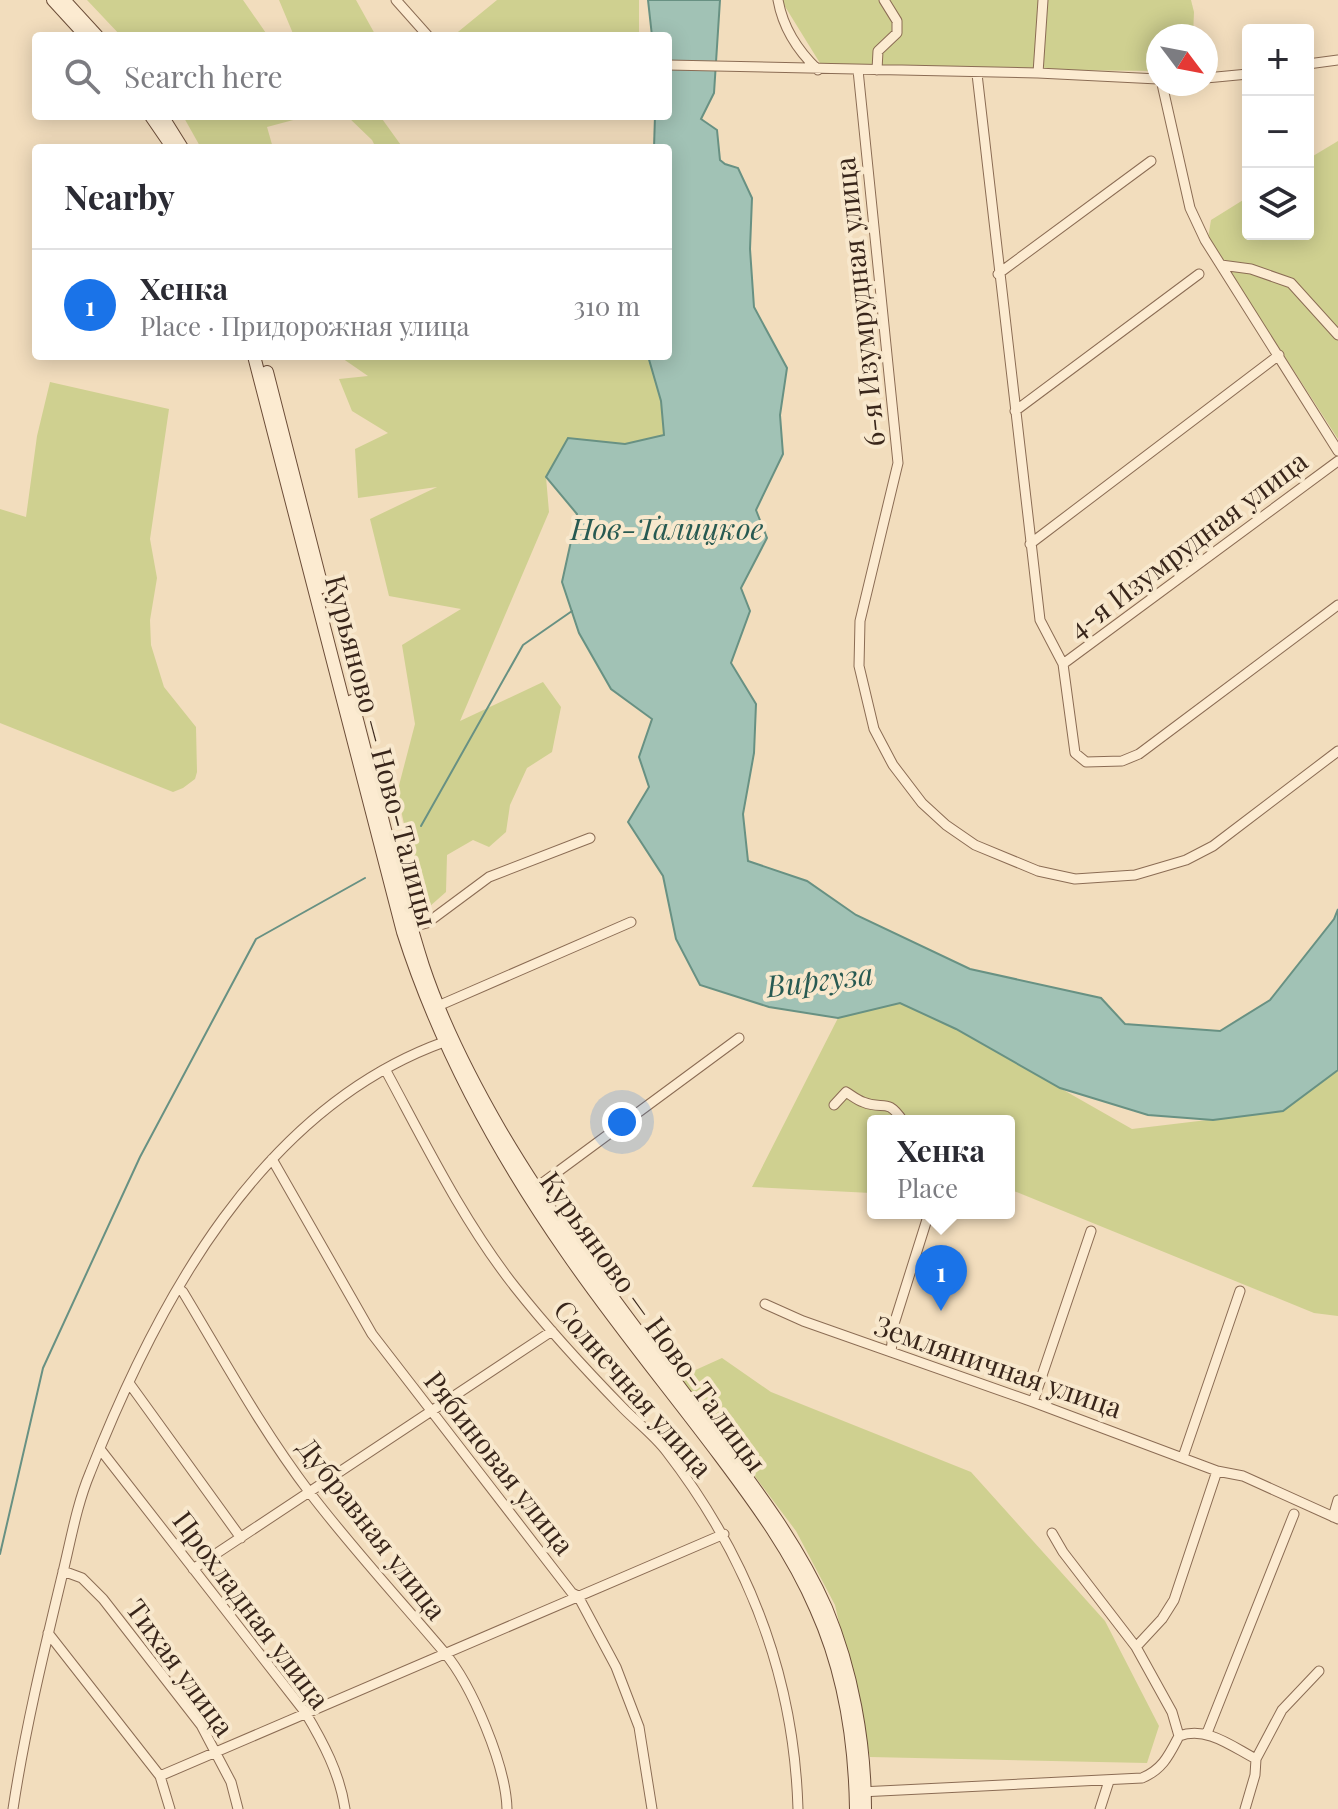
<!DOCTYPE html>
<html lang="en">
<head>
<meta charset="utf-8">
<style>
  body { margin:0; font-family:"Playfair Display",serif; background:#f2f2f3; color:#2b2b33 }
  .controls { position:absolute; right:24px; top:24px; display:grid; overflow:hidden; border-radius:8px; box-shadow:0 4px 20px #0003 }
  .controls button { width:72px; height:72px; display:grid; place-items:center; padding:0; border:0; border-bottom:2px solid #e1e1e2; background:#fff; color:#2b2b33; font:40px sans-serif }
  .compass { position:absolute; left:1146px; top:24px; width:72px; height:72px; border-radius:50%; background:#fff; box-shadow:0 4px 20px #0003; rotate:122deg }
  .you { position:absolute; left:622px; top:1122px; width:28px; height:28px; margin:-20px; border:6px solid #fff; border-radius:50%; background:#1a73e8; box-shadow:0 0 0 12px #1a73e833 }
  .badge { display:grid; place-items:center; width:52px; height:52px; border-radius:50%; background:#1a73e8; color:#fff; font-size:26px; font-weight:700 }
  .pin { position:absolute; translate:-50% -66px; filter:drop-shadow(0 2px 4px #0008) }
  .pin::after { content:''; position:absolute; top:42px; width:28px; height:24px; background:inherit; clip-path:polygon(0 0,100% 0,50% 100%) }
  .popup { position:absolute; left:867px; top:1115px; width:148px; height:104px; box-sizing:border-box; display:grid; place-content:center; border-radius:8px; background:#fff; filter:drop-shadow(0 2px 6px #0005); font-size:26px; white-space:nowrap; color:#7c7c81 }
  .popup b { font-size:30px; color:#2b2b33 }
  .popup::after { content:''; position:absolute; left:50%; top:100%; margin-left:-16px; border:16px solid transparent; border-top-color:#fff }
  .list { margin:0; padding:0; list-style:none }
  h2 { display:flex; justify-content:space-between; align-items:center; height:104px; margin:0; padding:0 32px; font-size:34px }
  h2 small { font-size:26px; font-weight:400; color:#7c7c81 }
  .list li { display:grid; grid-template-columns:52px 1fr auto; gap:24px; align-items:center; box-sizing:border-box; height:112px; padding:0 32px; border-top:2px solid #e1e1e2 }
  .list b { display:block; font-size:30px; white-space:nowrap }
  .list p { margin:0; font-size:26px; white-space:nowrap; color:#7c7c81 }
  .list em { font-size:26px; font-style:normal; color:#7c7c81 }
  .icon { flex:none; width:44px; height:44px; fill:none; stroke:currentColor; stroke-width:2; stroke-linecap:round; stroke-linejoin:round }
  .map { position:relative; flex:none; width:1338px; height:1809px; overflow:hidden }
  .search { position:absolute; background:#fff; box-shadow:0 4px 20px #0003; left:32px; top:32px; width:640px; height:88px; display:flex; align-items:center; gap:20px; box-sizing:border-box; padding:0 28px; border-radius:8px; color:#7c7c81; font-size:30px }
  .panel { position:absolute; background:#fff; box-shadow:0 4px 20px #0003; left:32px; top:144px; width:640px; height:216px; border-radius:8px }
  .map>svg:first-child { display:block }
  .green { fill:#cfd090 }
  .water { fill:#a1c2b5; stroke:#689183; stroke-width:2 }
  .lines { fill:none; stroke-linecap:round; stroke-linejoin:round }
  .stream { stroke:#689183; stroke-width:2 }
  .minor-casing { stroke:#8b6c54; stroke-width:11 }
  .secondary-casing { stroke:#6c4d38; stroke-width:14 }
  .minor { stroke:#fcebd1; stroke-width:9 }
  .secondary { stroke:#fcebd1; stroke-width:12 }
  .labels { text-anchor:middle; stroke-width:8; stroke-linejoin:round; paint-order:stroke }
  .street-label { font-size:28px; fill:#39261b; stroke:#f8e8cd }
  .water-label { font-size:30px; font-style:italic; fill:#285a52; stroke:#f8e8cd }
</style>
</head>
<body>
<div class="map">
<svg width="1338" height="1809" viewBox="0 0 1338 1809">
  <rect width="100%" height="100%" fill="#f2ddbd"/>
  <!-- green -->
  <path class="green" d="M 87,0 L 243,0 L 268,36 L 121,36 Z
    M 279,0 L 356,0 L 376,36 L 294,36 Z
    M 497,0 L 639,0 L 639,36 L 453,36 Z
    M 781,0 L 1191,0 L 1194,12 L 1193,36 L 1158,36 L 1158,71 L 823,68 Z
    M 183,116 L 297,116 L 297,119 L 267,127 L 273,148 L 201,148 Z
    M 347,116 L 380,116 L 403,148 L 376,148 L 372,140 Z
    M 1338,141 L 1338,439 L 1208,238 L 1211,220 L 1248,197 L 1248,234 L 1308,234 L 1308,159 Z
    M 339,356 L 648,356 L 661,401 L 665,435 L 625,444 L 568,438 L 546,477 L 549,512 L 460,721 L 543,682 L 561,707 L 552,752 L 527,768 L 510,805 L 506,832 L 489,847 L 473,840 L 447,855 L 446,892 L 429,907 L 423,907 L 397,793 L 415,724 L 402,645 L 461,609 L 389,596 L 370,519 L 437,487 L 358,498 L 355,449 L 388,433 L 352,411 L 339,379 L 368,376 Z
    M 50,382 L 169,409 L 150,539 L 157,578 L 150,620 L 151,645 L 164,687 L 196,727 L 197,772 L 195,779 L 183,788 L 173,792 L 0,723 L 0,509 L 26,517 L 37,436 Z
    M 900,1003 L 956,1029 L 1132,1129 L 1283,1111 L 1338,1070 L 1338,1316 L 1314,1313 L 1009,1189 L 1009,1121 L 873,1121 L 871,1193 L 752,1187 L 838,1018 Z
    M 722,1358 L 771,1392 L 971,1472 L 1105,1621 L 1159,1726 L 1147,1763 L 870,1757 L 835,1605 L 796,1531 L 680,1377 Z"/>
  <!-- water -->
  <path class="water" d="M 648,0 L 720,0 L 714,93 L 701,119 L 717,130 L 720,160 L 725,164 L 738,168 L 752,198 L 750,249 L 754,307 L 787,368 L 780,415 L 783,454 L 756,510 L 767,538 L 741,588 L 750,611 L 731,663 L 756,704 L 754,753 L 743,814 L 748,861 L 807,881 L 856,915 L 970,969 L 1101,998 L 1125,1024 L 1220,1031 L 1270,1000 L 1334,919 L 1338,909 L 1338,1070 L 1283,1111 L 1213,1120 L 1148,1115 L 1060,1088 L 956,1029 L 900,1003 L 838,1018 L 769,1007 L 700,985 L 676,939 L 663,876 L 628,822 L 649,787 L 639,757 L 652,719 L 611,689 L 579,633 L 562,582 L 577,514 L 546,477 L 568,438 L 625,444 L 664,435 L 661,401 L 648,356 L 668,356 L 668,148 L 654,148 L 655,116 L 668,116 L 668,36 L 652,36 Z"/>
  <g class="lines">
    <!-- stream -->
    <path class="stream" d="M 421,826 L 523,645 L 572,611
      M 0,1554 L 43,1368 L 140,1157 L 256,939 L 365,878"/>
    <defs>
      <path id="minor" d="M 396,0 L 428,36
        M 778,0 C 783,28 797,50 818,70
        M 1308,64 L 1338,60
        M 668,65 L 1038,73 L 1158,79
        M 858,70 L 898,463 L 860,621 L 859,666 L 874,729 L 893,765 L 922,803 L 946,825 L 975,845 L 1038,871 L 1075,879 L 1135,875 L 1186,860 L 1213,846 L 1338,751
        M 877,70 L 878,51 L 897,33 L 897,21 L 884,0
        M 1038,73 L 1043,0
        M 977,74 L 1040,620 L 1063,664 L 1075,753 L 1086,762 L 1122,761 L 1139,754 L 1338,605
        M 1206,78 L 1248,74
        M 1162,84 L 1190,208 L 1205,240 L 1338,451
        M 1221,265 L 1251,269 L 1291,283 L 1338,335
        M 998,274 L 1151,161
        M 1015,411 L 1199,274
        M 1030,544 L 1279,355
        M 1063,664 L 1338,461
        M 412,927 L 427,923 L 489,877 L 590,838
        M 438,1006 L 631,922
        M 385,1069 C 425,1143 463,1221 515,1287 C 549,1330 586,1370 624,1409 C 638,1423 655,1436 667,1452 C 748,1557 794,1675 798,1809
        M 834,1105 L 846,1092 C 851,1095 857,1100 863,1102 C 884,1111 886,1096 903,1121
        M 272,1159 L 372,1334 L 572,1593 L 578,1596 L 616,1667 L 639,1727 L 652,1809
        M 533,1190 L 739,1038
        M 178,1288 L 183,1292 C 224,1360 262,1430 310,1493 C 352,1548 400,1600 444,1652 C 472,1685 506,1766 507,1809
        M 765,1304 L 803,1321 L 1033,1402 L 1217,1471 L 1243,1476 L 1338,1519
        M 891,1352 L 894,1324 L 929,1213
        M 129,1383 L 241,1538
        M 1033,1402 L 1091,1231
        M 100,1449 L 305,1712 C 323,1742 340,1774 345,1809
        M 1183,1457 L 1240,1291
        M 1333,1517 L 1338,1500
        M 1052,1533 L 1063,1552 L 1136,1647 L 1172,1712 L 1179,1736
        M 193,1569 L 552,1331
        M 63,1571 L 82,1578 L 103,1599 L 201,1725 L 231,1782 L 238,1809
        M 48,1633 L 160,1776 L 170,1809
        M 1136,1647 L 1162,1619 L 1174,1600 L 1217,1471
        M 1207,1733 L 1294,1514
        M 1179,1736 C 1207,1726 1231,1746 1256,1759 L 1255,1775 L 1245,1809
        M 1256,1759 L 1282,1710 L 1319,1671
        M 160,1776 L 724,1534
        M 860,1792 L 1142,1778 C 1163,1769 1169,1755 1179,1736
        M 13,1809 C 25,1729 44,1651 63,1572 C 71,1539 77,1504 90,1473 C 157,1302 261,1108 444,1042
        M 1100,1809 L 1109,1781"/>
      <path id="secondary" d="M 53,0 L 86,36
        M 64,0 L 97,36
        M 151,116 L 173,148
        M 162,116 L 182,148
        M 254,356 L 403,932 C 440,1048 498,1154 567,1253 C 615,1323 669,1388 720,1456 C 756,1504 792,1553 816,1609 C 844,1671 855,1741 856,1809
        M 267,372 L 322,587
        M 352,701 C 376,789 395,879 423,966 C 442,1023 470,1078 500,1130 C 561,1234 636,1328 708,1425 C 751,1483 797,1542 826,1608 C 852,1670 865,1742 865,1809"/>
    </defs>
    <!-- minor casing -->
    <use href="#minor" class="minor-casing"/>
    <!-- secondary casing -->
    <use href="#secondary" class="secondary-casing"/>
    <!-- minor -->
    <use href="#minor" class="minor"/>
    <!-- secondary -->
    <use href="#secondary" class="secondary"/>
  </g>
  <g class="labels">
    <!-- street labels -->
    <g class="street-label">
      <text transform="translate(860 302) rotate(-96)" y="10">6-я Изумрудная улица</text>
      <text transform="translate(1188 545) rotate(-37)" y="10">4-я Изумрудная улица</text>
      <text transform="translate(381 751) rotate(75)" y="10">Курьяново — Ново-Талицы</text>
      <text transform="translate(653 1322) rotate(54)" y="10">Курьяново — Ново-Талицы</text>
      <text transform="translate(998 1367) rotate(19)" y="10">Земляничная улица</text>
      <text transform="translate(633 1389) rotate(49)" y="10">Солнечная улица</text>
      <text transform="translate(499 1463) rotate(52)" y="10">Рябиновая улица</text>
      <text transform="translate(372 1529) rotate(52)" y="10">Дубравная улица</text>
      <text transform="translate(251 1610) rotate(53)" y="10">Прохладная улица</text>
      <text transform="translate(180 1668) rotate(54)" y="10">Тихая улица</text>
    </g>
    <!-- water labels -->
    <g class="water-label">
      <text x="667" y="540">Нов-Талицкое</text>
      <text transform="translate(820 981) rotate(-7)" y="10">Виргуза</text>
    </g>
  </g>
</svg>
<div class="controls">
<button>+</button>
<button>−</button>
<button><svg class="icon" aria-label="layers" viewBox="0 0 24 24"><path d="M12 4l9 5-9 5-9-5zM3 14l9 5 9-5"/></svg></button>
</div>
<svg class="compass" viewBox="-18 -18 36 36"><path d="M0-13l5 13h-10z" fill="#e53935"/><path d="M0 13l5-13h-10z" fill="#7c7c81"/></svg>
<div class="you"></div>
<div class="pin badge" style="left:941px;top:1311px">1</div>
<div class="popup"><b>Хенка</b>Place</div>
<div class="search"><svg class="icon" aria-label="search" viewBox="0 0 24 24"><circle cx="10" cy="10" r="6"/><path d="M15 15l6 6"/></svg>Search here</div>
<section class="panel">
<h2>Nearby<small></small></h2>
<ul class="list">
<li><span class="badge">1</span><div><b>Хенка</b><p>Place · Придорожная улица</p></div><em>310 m</em></li>
</ul>
</section>
</div>
</body>
</html>
